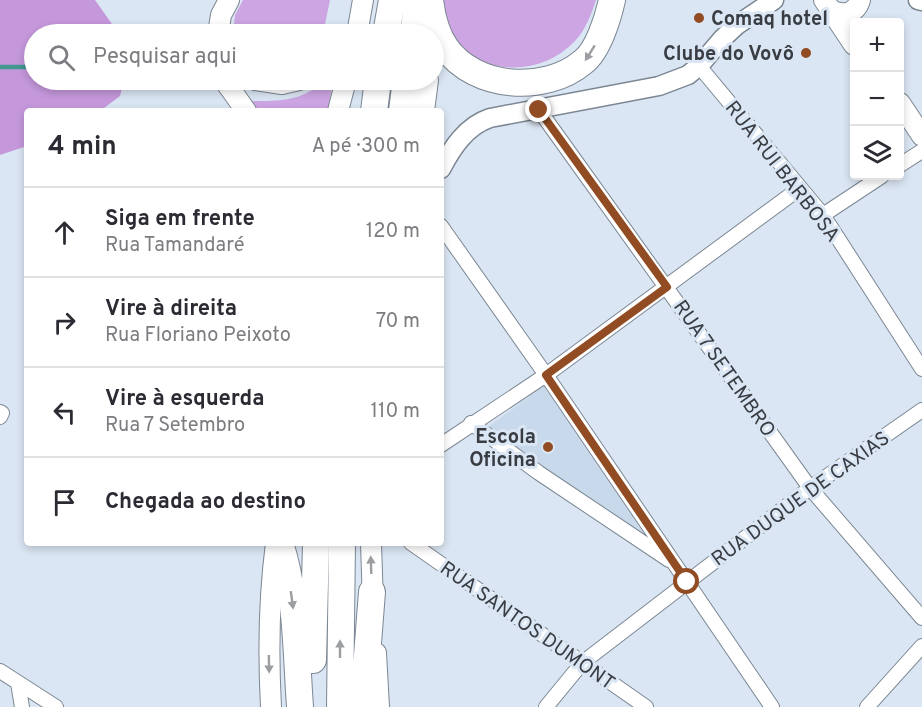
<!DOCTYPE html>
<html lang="pt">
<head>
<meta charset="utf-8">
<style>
  body { margin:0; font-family:Overpass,sans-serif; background:#f7f7f7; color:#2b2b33 }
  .controls { position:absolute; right:18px; top:18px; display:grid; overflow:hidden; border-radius:6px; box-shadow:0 3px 9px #0003 }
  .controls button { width:54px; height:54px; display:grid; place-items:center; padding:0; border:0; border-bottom:2px solid #e1e1e2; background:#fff; color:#2b2b33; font:30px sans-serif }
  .stop { position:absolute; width:18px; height:18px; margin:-14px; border:4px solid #914c23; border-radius:50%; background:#fff }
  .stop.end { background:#914c23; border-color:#fff; box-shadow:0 2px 6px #0008 }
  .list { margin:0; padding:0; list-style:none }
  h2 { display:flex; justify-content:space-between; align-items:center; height:78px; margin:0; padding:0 24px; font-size:26px }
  h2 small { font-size:20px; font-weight:400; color:#7c7c81 }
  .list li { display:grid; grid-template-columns:39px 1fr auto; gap:18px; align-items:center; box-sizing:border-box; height:90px; padding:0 24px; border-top:2px solid #e1e1e2 }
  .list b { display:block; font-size:22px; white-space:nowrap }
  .list p { margin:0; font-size:20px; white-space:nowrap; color:#7c7c81 }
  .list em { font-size:20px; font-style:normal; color:#7c7c81 }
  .icon { flex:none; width:33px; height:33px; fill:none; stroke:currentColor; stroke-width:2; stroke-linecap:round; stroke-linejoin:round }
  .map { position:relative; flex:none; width:922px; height:707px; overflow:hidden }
  .search { position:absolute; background:#fff; box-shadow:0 3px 9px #0003; left:24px; top:24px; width:420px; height:66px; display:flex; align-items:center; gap:15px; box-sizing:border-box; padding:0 21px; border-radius:33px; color:#7c7c81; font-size:22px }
  .panel { position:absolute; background:#fff; box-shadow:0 3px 9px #0003; left:24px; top:108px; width:420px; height:438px; border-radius:6px }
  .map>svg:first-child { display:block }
  .built { fill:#c8d9ec }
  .green { fill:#cda5e3 }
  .forest { fill:#c598dc }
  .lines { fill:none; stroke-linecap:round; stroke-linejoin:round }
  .stream { stroke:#439892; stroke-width:4.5 }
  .minor-casing { stroke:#7c8793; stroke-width:16 }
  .tertiary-casing { stroke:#7c8793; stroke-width:21 }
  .secondary-casing { stroke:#7c8793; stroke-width:22 }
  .motorway-casing { stroke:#7c8793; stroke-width:28 }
  .minor { stroke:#fff; stroke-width:14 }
  .tertiary { stroke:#fff; stroke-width:18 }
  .secondary { stroke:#fff; stroke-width:20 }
  .motorway { stroke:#fff; stroke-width:26 }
  .oneway { fill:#9c9ea1 }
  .route { stroke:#914c23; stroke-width:8 }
  .poi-dot { fill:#914c23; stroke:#dae6f3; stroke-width:2 }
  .labels { text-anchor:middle; stroke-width:6; stroke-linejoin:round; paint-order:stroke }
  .poi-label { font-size:20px; font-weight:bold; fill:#393d43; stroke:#dae6f3; text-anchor:end }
  .street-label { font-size:20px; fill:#393d43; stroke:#dae6f3 }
</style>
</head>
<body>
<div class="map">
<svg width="922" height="707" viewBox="0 0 922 707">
  <rect width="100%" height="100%" fill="#dae6f3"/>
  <!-- built -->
  <path class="built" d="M 544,386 L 647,538 L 485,429 Z"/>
  <!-- green -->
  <path class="green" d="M 243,0 L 330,0 L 323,34 L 233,34 L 235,15 Z
    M 436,0 L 596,0 C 591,15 586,29 575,41 C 547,70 507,75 472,57 C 469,55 463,53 460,50 C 453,45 441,10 436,0 Z
    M 325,80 L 333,80 L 328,111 L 253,111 L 248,101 C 279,101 302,102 325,80 Z"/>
  <!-- forest -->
  <path class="forest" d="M 0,0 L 95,0 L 119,34 L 34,34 L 34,80 L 124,80 L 120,96 L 100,111 L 27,111 L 27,146 L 0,155 Z"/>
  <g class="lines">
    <!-- stream -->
    <path class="stream" d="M 0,67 L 34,67"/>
    <defs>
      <path id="minor" d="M 699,66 L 823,215 L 922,369
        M 539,110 L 810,488 L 922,618
        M 900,165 L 922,151
        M 823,215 L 882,176
        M 441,226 L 546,375 L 772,707
        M 0,412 L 2,413 L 0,417
        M 471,423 L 539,473 L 669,560
        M 441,445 L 546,375 L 800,188
        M 411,543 L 646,707
        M 0,671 L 56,707
        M 18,683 L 22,707
        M 546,707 L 582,663 L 810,488 L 922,410
        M 867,707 L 922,646"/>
      <path id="tertiary" d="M 918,0 L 922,1
        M 441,169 C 452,148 466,126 490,118 L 659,86 L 688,75 L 699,66 L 722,39 L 737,25 L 774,0"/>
      <path id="secondary" d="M 824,0 L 854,45
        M 831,10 C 843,16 856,14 860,0
        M 218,34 L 221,15 L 229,0
        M 357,34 L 363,0
        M 224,80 L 246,111
        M 255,80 L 282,84 L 299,80
        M 900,103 L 922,136
        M 338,111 L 346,80
        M 424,111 L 428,80
        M 371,543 L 373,605
        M 376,653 L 379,707
        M 271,707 C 268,652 269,597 276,543"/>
      <path id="motorway" d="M 430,0 C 432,17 436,34 446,48 C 475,89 545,94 583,62 C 598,51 608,18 612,0
        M 386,34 L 392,0
        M 413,34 L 418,0
        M 374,111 L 378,80
        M 402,111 L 406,80
        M 280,543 C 297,595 296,653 300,707
        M 313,660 L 316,543
        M 340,707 L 342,543
        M 363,707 L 372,592"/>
    </defs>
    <!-- minor casing -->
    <use href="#minor" class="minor-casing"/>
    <!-- tertiary casing -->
    <use href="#tertiary" class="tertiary-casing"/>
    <!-- secondary casing -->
    <use href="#secondary" class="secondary-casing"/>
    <!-- motorway casing -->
    <use href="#motorway" class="motorway-casing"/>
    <!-- minor -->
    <use href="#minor" class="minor"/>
    <!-- tertiary -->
    <use href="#tertiary" class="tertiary"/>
    <!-- secondary -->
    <use href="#secondary" class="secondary"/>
    <!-- motorway -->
    <use href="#motorway" class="motorway"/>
  </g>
  <!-- one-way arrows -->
  <defs><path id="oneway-solid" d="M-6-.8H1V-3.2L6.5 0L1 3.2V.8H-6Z" transform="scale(1.5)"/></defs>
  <g class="oneway">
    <use href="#oneway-solid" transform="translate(590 53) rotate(122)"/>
    <use href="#oneway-solid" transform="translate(371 565) rotate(-92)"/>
    <use href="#oneway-solid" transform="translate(292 600) rotate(82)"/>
    <use href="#oneway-solid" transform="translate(340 649) rotate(-90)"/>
    <use href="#oneway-solid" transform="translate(269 664) rotate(89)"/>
  </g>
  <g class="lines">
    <!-- route -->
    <path class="route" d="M 539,110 L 667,287 L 546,375 L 687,582"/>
  </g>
  <!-- markers -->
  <g class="poi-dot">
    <circle cx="699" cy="18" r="6"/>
    <circle cx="806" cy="53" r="6"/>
    <circle cx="548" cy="447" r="6"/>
  </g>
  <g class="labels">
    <!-- poi labels -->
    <g class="poi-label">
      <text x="711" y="25" text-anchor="start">Comaq hotel</text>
      <text x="794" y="60">Clube do Vovô</text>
      <text x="536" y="443">Escola<tspan x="536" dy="23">Oficina</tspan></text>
    </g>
    <!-- street labels -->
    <g class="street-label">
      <text transform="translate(783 171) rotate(52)" y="7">RUA RUI BARBOSA</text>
      <text transform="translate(725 368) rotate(55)" y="7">RUA 7 SETEMBRO</text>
      <text transform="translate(800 498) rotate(-36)" y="7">RUA DUQUE DE CAXIAS</text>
      <text transform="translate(528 625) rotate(35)" y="7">RUA SANTOS DUMONT</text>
    </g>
  </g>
</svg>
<div class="controls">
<button>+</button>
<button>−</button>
<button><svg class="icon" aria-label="layers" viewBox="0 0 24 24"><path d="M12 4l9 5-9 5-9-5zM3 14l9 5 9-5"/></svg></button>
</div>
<div class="stop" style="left:687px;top:582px"></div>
<div class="stop end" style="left:539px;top:110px"></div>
<div class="search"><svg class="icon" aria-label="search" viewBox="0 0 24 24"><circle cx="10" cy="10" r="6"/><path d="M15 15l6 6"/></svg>Pesquisar aqui</div>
<section class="panel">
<h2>4 min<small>A pé · 300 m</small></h2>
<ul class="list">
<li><svg class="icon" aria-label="ahead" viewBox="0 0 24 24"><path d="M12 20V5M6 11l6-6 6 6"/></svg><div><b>Siga em frente</b><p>Rua Tamandaré</p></div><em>120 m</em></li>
<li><svg class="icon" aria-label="right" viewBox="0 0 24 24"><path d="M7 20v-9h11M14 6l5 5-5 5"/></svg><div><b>Vire à direita</b><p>Rua Floriano Peixoto</p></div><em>70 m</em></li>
<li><svg class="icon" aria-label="left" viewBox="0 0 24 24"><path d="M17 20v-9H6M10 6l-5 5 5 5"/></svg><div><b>Vire à esquerda</b><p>Rua 7 Setembro</p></div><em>110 m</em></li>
<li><svg class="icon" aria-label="arrive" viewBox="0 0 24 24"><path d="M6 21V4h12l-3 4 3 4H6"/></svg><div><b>Chegada ao destino</b></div></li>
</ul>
</section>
</div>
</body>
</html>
